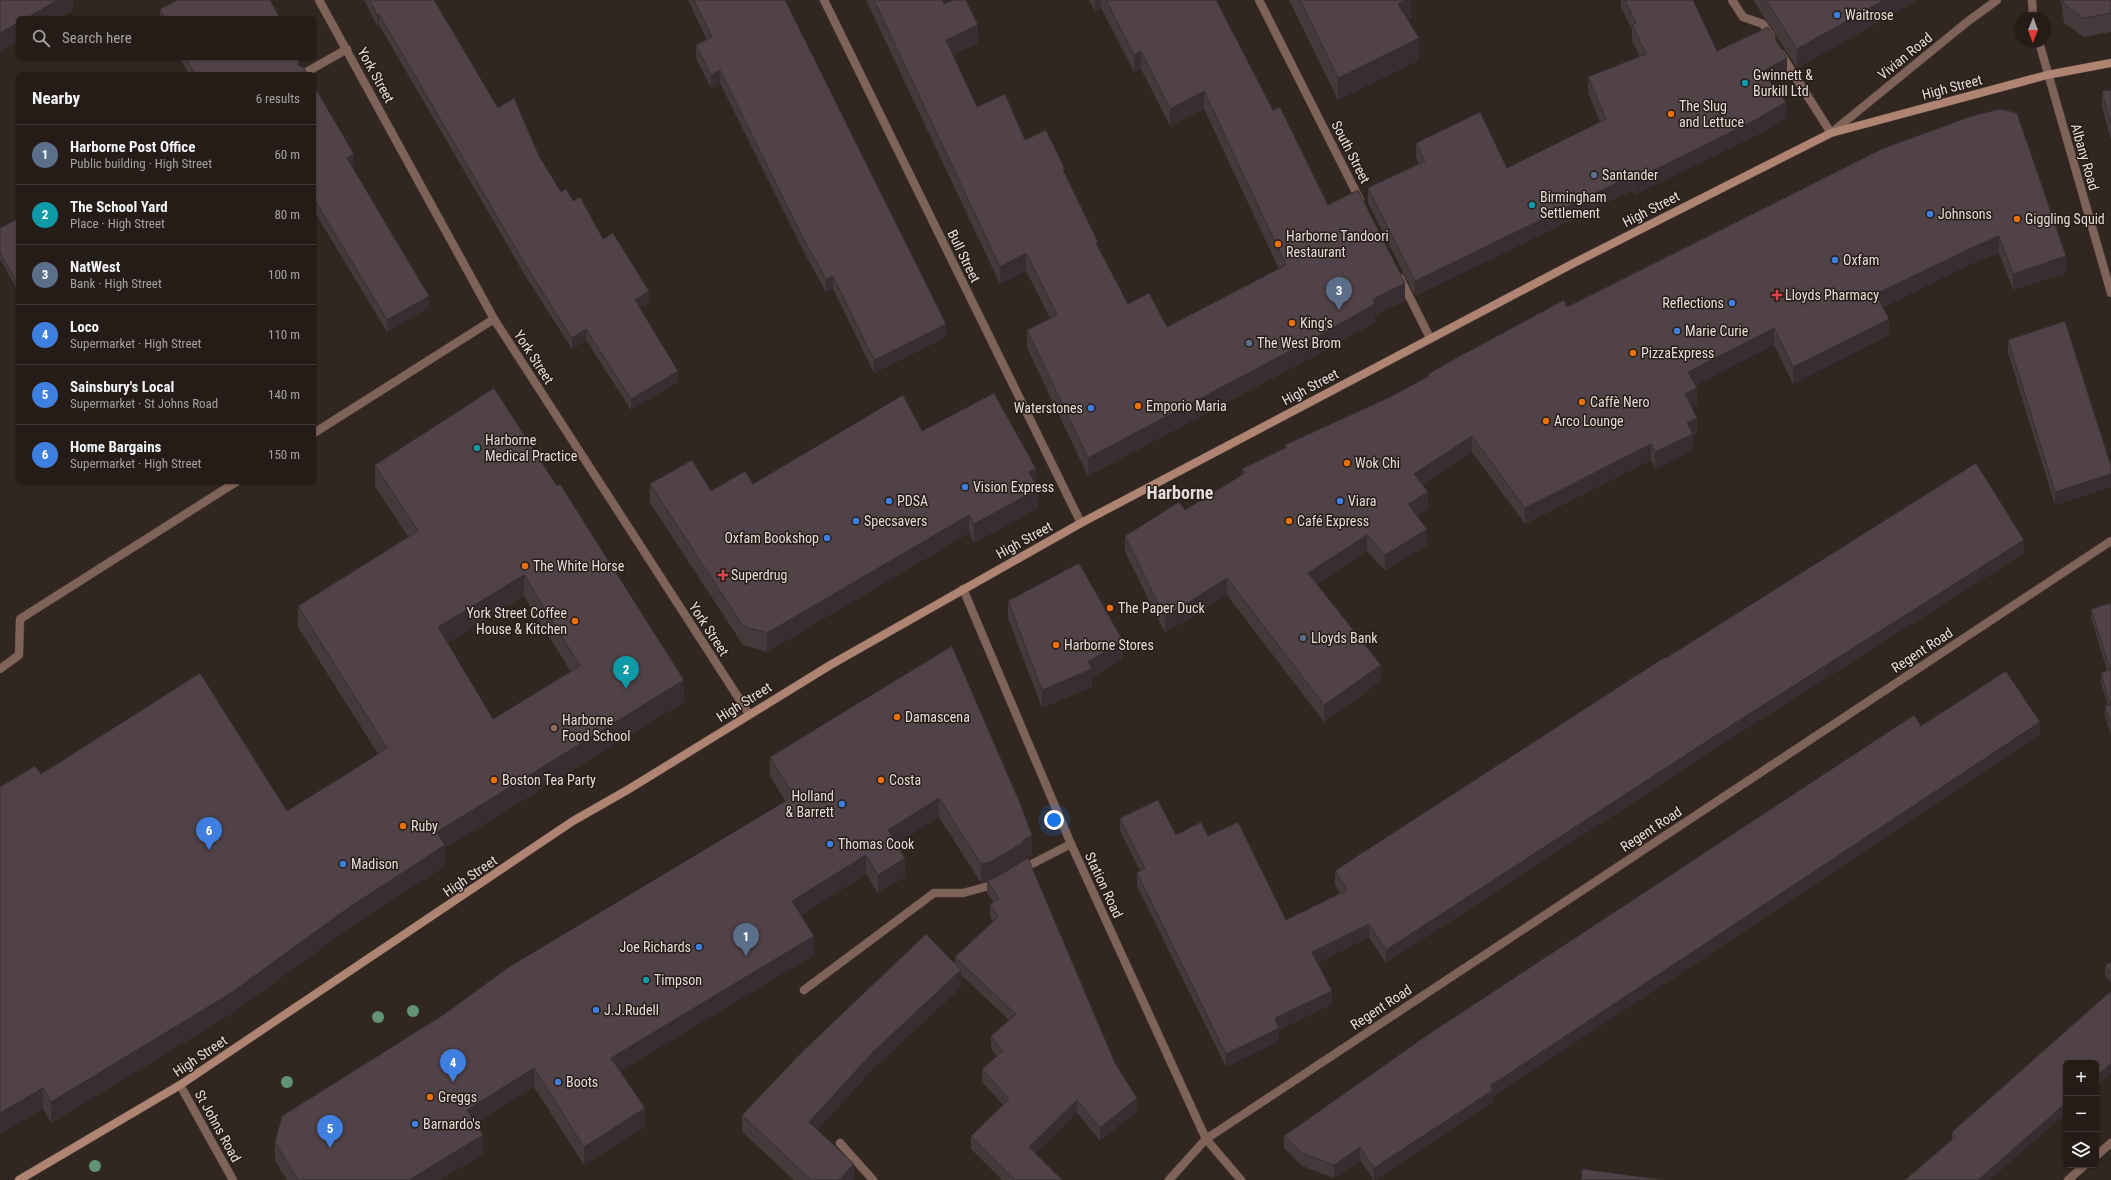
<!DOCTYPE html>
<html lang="en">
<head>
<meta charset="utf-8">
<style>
  body { margin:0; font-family:"Roboto Condensed",sans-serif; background:#2d2521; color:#f1f3f6 }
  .controls { position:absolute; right:12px; bottom:12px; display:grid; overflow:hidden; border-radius:6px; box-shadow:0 1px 3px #0004 }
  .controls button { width:36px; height:36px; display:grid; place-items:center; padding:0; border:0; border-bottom:1px solid #423a37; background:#251c18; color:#f1f3f6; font:20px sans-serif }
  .compass { position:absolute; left:2015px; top:12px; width:36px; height:36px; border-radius:50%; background:#251c18; box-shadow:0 1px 3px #0004; rotate:181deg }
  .you { position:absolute; left:1054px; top:820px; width:14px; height:14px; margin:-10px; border:3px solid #fff; border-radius:50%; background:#1a73e8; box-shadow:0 0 0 6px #1a73e833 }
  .badge { display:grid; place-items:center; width:26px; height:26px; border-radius:50%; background:#b45309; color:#fff; font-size:13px; font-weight:700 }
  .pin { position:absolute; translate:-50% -33px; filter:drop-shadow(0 1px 2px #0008) }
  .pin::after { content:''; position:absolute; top:21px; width:14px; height:12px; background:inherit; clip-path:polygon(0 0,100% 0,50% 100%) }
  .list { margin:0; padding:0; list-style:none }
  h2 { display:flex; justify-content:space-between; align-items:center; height:52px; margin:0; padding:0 16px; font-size:17px }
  h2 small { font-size:13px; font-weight:400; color:#a3a1a2 }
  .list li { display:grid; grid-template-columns:26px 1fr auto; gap:12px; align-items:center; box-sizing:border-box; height:60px; padding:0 16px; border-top:1px solid #423a37 }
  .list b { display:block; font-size:15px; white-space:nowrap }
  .list p { margin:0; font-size:13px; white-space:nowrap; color:#a3a1a2 }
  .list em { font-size:13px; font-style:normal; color:#a3a1a2 }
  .icon { flex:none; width:22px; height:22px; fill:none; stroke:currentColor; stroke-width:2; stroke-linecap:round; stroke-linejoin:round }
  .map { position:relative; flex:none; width:2111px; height:1180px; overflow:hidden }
  .search { position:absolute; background:#251c18; box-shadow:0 1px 3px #0004; left:16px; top:16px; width:300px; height:44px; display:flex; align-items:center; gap:10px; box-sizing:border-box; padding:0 14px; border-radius:6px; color:#a3a1a2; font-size:15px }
  .panel { position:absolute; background:#251c18; box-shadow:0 1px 3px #0004; left:16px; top:72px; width:300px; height:412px; border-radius:6px }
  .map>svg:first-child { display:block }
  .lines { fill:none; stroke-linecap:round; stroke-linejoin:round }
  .service-casing { stroke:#4e433e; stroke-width:9 }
  .minor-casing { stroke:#4e433e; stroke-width:9 }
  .secondary-casing { stroke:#4e433e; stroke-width:9 }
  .service { stroke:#7f6358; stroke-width:8 }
  .minor { stroke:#7f6358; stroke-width:8 }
  .secondary { stroke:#b08472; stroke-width:8 }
  .tree { fill:#629373 }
  .wall { fill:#45393c; fill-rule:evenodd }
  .shaded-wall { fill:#382e31 }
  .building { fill:#504246; stroke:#382e31; fill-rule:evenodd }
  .shop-dot { fill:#3f7fe0; stroke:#271c17; stroke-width:1.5 }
  .culture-dot { fill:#0f9aa8; stroke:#271c17; stroke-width:1.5 }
  .food-dot { fill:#e8710a; stroke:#271c17; stroke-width:1.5 }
  .service-dot { fill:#5c6f8a; stroke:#271c17; stroke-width:1.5 }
  .health-dot { fill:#e0444e; stroke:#271c17; stroke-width:1.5 }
  .education-dot { fill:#8d6e63; stroke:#271c17; stroke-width:1.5 }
  .labels { text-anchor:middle; stroke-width:3; stroke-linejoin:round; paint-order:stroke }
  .poi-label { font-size:14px; fill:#e5ddd9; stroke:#271c17; text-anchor:start }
  .street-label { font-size:14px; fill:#e5ddd9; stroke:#271c17 }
  .district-label { font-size:18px; font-weight:bold; fill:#e5ddd9; stroke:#271c17 }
</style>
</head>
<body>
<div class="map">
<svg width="2111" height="1180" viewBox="0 0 2111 1180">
  <rect width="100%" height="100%" fill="#312620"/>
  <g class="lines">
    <defs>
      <path id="service" d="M 1732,0 L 1743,17 L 1763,24 L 1771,37
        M 1781,54 L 1831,133
        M 314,433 L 494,319
        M 0,669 L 19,655 L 20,619 L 236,482
        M 1022,869 L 1071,844
        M 804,990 L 934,893 L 963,893 L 996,884
        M 840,1143 L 873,1180"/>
      <path id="minor" d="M 319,0 L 494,319 L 749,714
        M 824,0 L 1081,523
        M 1259,0 L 1360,200
        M 2032,0 L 2033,18
        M 2039,42 L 2111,293
        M 303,74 L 347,49
        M 1831,133 L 1967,22 L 1997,0
        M 1400,278 L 1430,338
        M 963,589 L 1071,844 L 1206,1139 L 1241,1180
        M 180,1085 L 233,1180
        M 2096,1156 L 2111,1143
        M 1169,1180 L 1206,1139 L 2111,541
        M 2068,1180 L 2085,1165"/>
      <path id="secondary" d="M 19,1180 L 180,1085 L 573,821 L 629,789 L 832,664 L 1081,523 L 1574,263 L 1831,133 L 2047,75 L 2111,63"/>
    </defs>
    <!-- service casing -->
    <use href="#service" class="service-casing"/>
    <!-- minor casing -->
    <use href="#minor" class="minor-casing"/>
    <!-- secondary casing -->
    <use href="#secondary" class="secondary-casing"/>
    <!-- service -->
    <use href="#service" class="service"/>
    <!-- minor -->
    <use href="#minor" class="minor"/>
    <!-- secondary -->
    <use href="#secondary" class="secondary"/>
  </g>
  <!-- trees -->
  <g class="tree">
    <circle cx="413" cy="1011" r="6"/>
    <circle cx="378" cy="1017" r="6"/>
    <circle cx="287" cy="1082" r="6"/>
    <circle cx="95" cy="1166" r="6"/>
  </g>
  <!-- wall -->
  <path class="wall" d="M 364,0 L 434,0 L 498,108 L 539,156 L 561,192 L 573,201 L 603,239 L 649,302 L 639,308 L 678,382 L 631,410 L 586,340 L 572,349 L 526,277 L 379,25 L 377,26 Z
    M 688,0 L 785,0 L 946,337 L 874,373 L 833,289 L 826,292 L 804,252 L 720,83 L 711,88 L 696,58 L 696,45 L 707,40 Z
    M 866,0 L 942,0 L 944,4 L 978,43 L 953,55 L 977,107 L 1025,140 L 1065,174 L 1098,248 L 1128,304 L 1167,327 L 1279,269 L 1204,109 L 1170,126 L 1141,69 L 1134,72 L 1101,8 L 1095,11 L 1089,0 L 1216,0 L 1273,110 L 1328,205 L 1405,301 L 1375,315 L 1375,322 L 1322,352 L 1088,476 L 1027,348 L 1027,330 L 1050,318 L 1026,271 L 1000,284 Z
    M 1289,0 L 1411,0 L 1411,19 L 1408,21 L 1419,60 L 1338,100 Z
    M 1621,0 L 1625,0 L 1717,51 L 1787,73 L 1770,83 L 1786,118 L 1757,135 L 1634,195 L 1633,190 L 1415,296 L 1368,203 L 1368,188 L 1419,164 L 1416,158 L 1416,143 L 1507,168 L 1600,122 L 1588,93 L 1588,77 L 1640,57 L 1632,40 L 1632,29 L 1621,8 Z
    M 1753,0 L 1918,0 L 1797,68 Z
    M 2061,0 L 2111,0 L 2111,32 L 2084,37 L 2064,23 Z
    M 160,9 L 280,18 L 160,18 Z
    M 180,58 L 298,58 L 299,65 L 307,74 L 189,74 Z
    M 314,86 L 354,166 L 352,167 L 429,307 L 387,332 L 314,211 Z
    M 2111,90 L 2111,140 L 2102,107 L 2102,91 Z
    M 1884,148 L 2066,273 L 2013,290 L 1999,253 L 1971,264 L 1883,307 L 1889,335 L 1793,384 L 1774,345 L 1695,385 L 1697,405 L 1692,407 L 1697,434 L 1693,436 L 1693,450 L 1655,469 L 1651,460 L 1525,524 L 1472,452 L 1422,485 L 1428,509 L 1416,515 L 1427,545 L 1385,571 L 1367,551 L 1317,584 L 1381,681 L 1324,722 L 1227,595 L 1165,633 L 1125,552 L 1125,536 L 1185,510 L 1242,475 L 1242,469 L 1285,448 L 1285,445 L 1390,397 L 1428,377 L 1428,374 L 1567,307 Z
    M 18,219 L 18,291 L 0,259 L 0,228 Z
    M 2008,340 L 2111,466 L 2111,487 L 2055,505 L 2008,353 Z
    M 494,388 L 684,702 L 445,848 L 445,866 L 348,929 L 231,1014 L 51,1123 L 43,1109 L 41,774 L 287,811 L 361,765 L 378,754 L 298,627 L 298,606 L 408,537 L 375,486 L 375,465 ZM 524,596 L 571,672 L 493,719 L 447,643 Z
    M 922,431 L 1036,484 L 1038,508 L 974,543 L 969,533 L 767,652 L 743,645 L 650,503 L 650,484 L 711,491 L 753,484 Z
    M 2024,553 L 1741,732 L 1386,963 L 1369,937 L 1317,963 L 1332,1004 L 1279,1030 L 1279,1041 L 1226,1067 L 1137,886 L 1137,873 L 1140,871 L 1120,831 L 1120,818 L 1176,835 L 1208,836 L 1286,920 L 1340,893 L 1335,885 L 1335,871 L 1666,658 Z
    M 1008,601 L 1123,659 L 1092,677 L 1092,687 L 1042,708 L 1008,618 Z
    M 2111,603 L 2111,735 L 2105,716 L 2105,706 L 2108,706 L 2101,683 L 2101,673 L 2107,670 L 2091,618 L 2091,609 Z
    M 952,646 L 1032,854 L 1024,858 L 1024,860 L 1137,1111 L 1100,1141 L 1077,1113 L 1035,1153 L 1062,1180 L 1002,1180 L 971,1149 L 971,1136 L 1003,1105 L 982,1082 L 982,1069 L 997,1056 L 991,1049 L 991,1036 L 1009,1020 L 961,975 L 961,987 L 873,1069 L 817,1130 L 854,1180 L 794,1180 L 742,1132 L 742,1115 L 955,964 L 955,957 L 993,922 L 990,917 L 990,904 L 993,902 L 987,893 L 987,882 L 981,883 L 939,817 L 897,843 L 905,877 L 878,893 L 866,874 L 801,915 L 814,955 L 620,1071 L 645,1127 L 584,1165 L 534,1087 L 475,1123 L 483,1154 L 440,1180 L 287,1180 L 275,1161 L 275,1142 L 785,801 L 770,776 L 770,757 Z
    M 1921,726 L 2040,735 L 1493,1097 L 1493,1102 L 1376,1180 L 1374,1180 L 1360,1160 L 1334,1178 L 1302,1166 L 1284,1148 L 1284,1136 Z
    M 2111,961 L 2111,982 L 2105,976 L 2105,966 Z
    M 2111,991 L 2111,1073 L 2096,1086 L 1929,1160 L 1952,1140 L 1952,1132 Z"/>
  <!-- shaded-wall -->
  <path class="shaded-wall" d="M 58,0 L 73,0 L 73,11 L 60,18 L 27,18 Z
    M 1095,0 L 1101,0 L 1101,8 L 1095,11 Z
    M 1405,0 L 1411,0 L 1411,19 L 1398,26 L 1398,4 Z
    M 1884,0 L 1918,0 L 1797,68 L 1797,49 Z
    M 379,14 L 379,25 L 377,26 L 377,15 Z
    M 18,23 L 18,42 L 0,52 L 0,33 Z
    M 978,25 L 978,43 L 946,58 L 946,40 Z
    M 1419,38 L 1419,60 L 1338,100 L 1338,78 Z
    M 1141,51 L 1141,69 L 1134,72 L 1134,55 Z
    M 1787,58 L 1787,73 L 1762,87 L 1762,72 Z
    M 720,70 L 720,83 L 711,88 L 711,75 Z
    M 1204,91 L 1204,109 L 1170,126 L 1170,109 Z
    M 1786,102 L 1786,118 L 1757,135 L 1634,195 L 1634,180 Z
    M 354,154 L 354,166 L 347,170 L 347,158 Z
    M 1633,175 L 1633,190 L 1415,296 L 1415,281 Z
    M 1999,236 L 1999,253 L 1971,264 L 1876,310 L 1876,294 L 1971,248 Z
    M 1098,242 L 1098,260 L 1096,243 Z
    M 1026,253 L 1026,271 L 1000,284 L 1000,267 Z
    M 2066,256 L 2066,273 L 2013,290 L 2013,274 Z
    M 833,276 L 833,289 L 826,292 L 826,279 Z
    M 1405,283 L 1405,301 L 1375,315 L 1375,322 L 1322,352 L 1088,476 L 1088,458 L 1373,299 Z
    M 649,291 L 649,302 L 635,311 L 635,300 Z
    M 429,296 L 429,307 L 387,332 L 387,320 Z
    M 1889,319 L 1889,335 L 1793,384 L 1793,367 Z
    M 946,324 L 946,337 L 874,373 L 874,360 Z
    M 1774,328 L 1774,345 L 1688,388 L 1688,372 Z
    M 586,329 L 586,340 L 572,349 L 572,338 Z
    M 678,371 L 678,382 L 631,410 L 631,399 Z
    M 1697,388 L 1697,405 L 1685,410 L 1685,394 Z
    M 1697,418 L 1697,434 L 1693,436 L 1693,450 L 1655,469 L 1655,452 L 1687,423 Z
    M 1472,436 L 1472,452 L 1414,491 L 1414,474 Z
    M 1651,444 L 1651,460 L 1525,524 L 1525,508 Z
    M 1036,469 L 1036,488 L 1029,472 Z
    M 2111,474 L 2111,487 L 2055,505 L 2055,492 Z
    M 1038,489 L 1038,508 L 974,543 L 974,524 Z
    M 1428,492 L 1428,509 L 1408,521 L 1408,504 Z
    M 969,515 L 969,533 L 767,652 L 767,633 Z
    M 1427,529 L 1427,545 L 1385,571 L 1385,555 Z
    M 1367,535 L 1367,551 L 1308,589 L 1308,573 Z
    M 2024,540 L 2024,553 L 1741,732 L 1386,963 L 1386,950 L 1741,719 Z
    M 524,575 L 524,596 L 438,648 L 438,627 Z
    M 1227,578 L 1227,595 L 1165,633 L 1165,617 Z
    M 1123,641 L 1123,659 L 1092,677 L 1092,687 L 1042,708 L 1042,690 Z
    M 1381,665 L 1381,681 L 1324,722 L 1324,705 Z
    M 684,680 L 684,702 L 445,848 L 445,866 L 348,929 L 231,1014 L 51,1123 L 51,1102 L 437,832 Z
    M 2040,722 L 2040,735 L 1493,1097 L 1493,1102 L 1376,1180 L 1374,1180 L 1374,1168 L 1490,1086 Z
    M 939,798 L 939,817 L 888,849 L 888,830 Z
    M 1032,835 L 1032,854 L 1024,858 L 1024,861 L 990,881 L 987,880 L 987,882 L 981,883 L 981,864 Z
    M 866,855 L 866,874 L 792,920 L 792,901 Z
    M 905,858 L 905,877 L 878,893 L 878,875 Z
    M 1369,924 L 1369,937 L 1312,965 L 1312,952 Z
    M 814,936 L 814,955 L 611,1077 L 611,1058 Z
    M 961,970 L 961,987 L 873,1069 L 809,1139 L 809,1122 L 873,1052 Z
    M 1332,991 L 1332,1004 L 1279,1030 L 1279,1041 L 1226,1067 L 1226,1054 L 1275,1018 Z
    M 2111,1063 L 2111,1073 L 2096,1086 L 2096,1077 Z
    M 534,1068 L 534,1087 L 467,1129 L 467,1110 Z
    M 43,1088 L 43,1109 L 0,1134 L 0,1113 Z
    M 1137,1098 L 1137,1111 L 1100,1141 L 1100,1128 Z
    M 1077,1100 L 1077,1113 L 1029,1160 L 1029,1147 Z
    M 2066,1103 L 2066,1113 L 1990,1180 L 1978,1180 Z
    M 645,1108 L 645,1127 L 584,1165 L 584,1147 Z
    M 483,1135 L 483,1154 L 440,1180 L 409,1180 Z
    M 1360,1147 L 1360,1160 L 1334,1178 L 1334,1165 Z
    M 854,1164 L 854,1180 L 839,1180 Z"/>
  <!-- building -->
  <path class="building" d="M 0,0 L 58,0 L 27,18 L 18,18 L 18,23 L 0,33 Z
    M 178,0 L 270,0 L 280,18 L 164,18 L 160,9 Z
    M 370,0 L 434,0 L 498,108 L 514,98 L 539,156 L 561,192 L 566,189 L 573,201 L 580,197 L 603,239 L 613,233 L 649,291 L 635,300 L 678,371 L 631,399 L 586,329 L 572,338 L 526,266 L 379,14 L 377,15 Z
    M 694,0 L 785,0 L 946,324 L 874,360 L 833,276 L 826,279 L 804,240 L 720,70 L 711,75 L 696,45 L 712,37 Z
    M 874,0 L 942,0 L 944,4 L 953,0 L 966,0 L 978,25 L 946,40 L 977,107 L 1005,94 L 1025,140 L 1046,130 L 1065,169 L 1063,170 L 1098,242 L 1096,243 L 1128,304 L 1149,293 L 1167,327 L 1286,265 L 1204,91 L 1170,109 L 1141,51 L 1134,55 L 1106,0 L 1216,0 L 1273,110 L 1280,107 L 1328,205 L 1358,190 L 1405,283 L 1373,299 L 1375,304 L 1322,334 L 1088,458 L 1027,330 L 1057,315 L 1026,253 L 1000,267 Z
    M 1300,0 L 1405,0 L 1398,4 L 1419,38 L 1338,78 Z
    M 1625,0 L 1693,0 L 1717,51 L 1768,27 L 1787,58 L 1762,72 L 1786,102 L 1757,119 L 1634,180 L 1633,175 L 1415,281 L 1368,188 L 1425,161 L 1416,143 L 1480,112 L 1507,168 L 1606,119 L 1588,77 L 1646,54 L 1632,25 L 1636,23 Z
    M 1766,0 L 1884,0 L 1797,49 Z
    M 2063,0 L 2111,0 L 2111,13 L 2084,18 L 2064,4 Z
    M 186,58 L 298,58 L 299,59 L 298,65 L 304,68 L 307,74 L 195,74 Z
    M 314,86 L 354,154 L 347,158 L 429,296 L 387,320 L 314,199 Z
    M 2111,90 L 2111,124 L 2102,91 Z
    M 2000,109 L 2017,113 L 2066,256 L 2013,274 L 1999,236 L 1971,248 L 1876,294 L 1889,319 L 1793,367 L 1774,328 L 1688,372 L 1697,388 L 1685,394 L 1697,418 L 1687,423 L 1693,434 L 1655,452 L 1651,444 L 1525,508 L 1472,436 L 1414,474 L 1428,492 L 1408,504 L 1427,529 L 1385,555 L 1367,535 L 1308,573 L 1381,665 L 1324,705 L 1227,578 L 1165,617 L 1125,536 L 1179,502 L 1185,510 L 1245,473 L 1242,469 L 1287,447 L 1285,445 L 1390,397 L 1429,376 L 1428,374 L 1460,356 L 1564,300 L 1567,307 L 1884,148 L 1972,116 Z
    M 18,219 L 18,285 L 0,252 L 0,228 Z
    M 2065,321 L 2111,466 L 2111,474 L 2055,492 L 2008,340 Z
    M 494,388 L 557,486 L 560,484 L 684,680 L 437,832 L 445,845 L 348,908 L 231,993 L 51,1102 L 43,1088 L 0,1113 L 0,787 L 35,766 L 41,774 L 200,673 L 287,811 L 361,765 L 387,748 L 298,606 L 418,531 L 375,465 ZM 524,575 L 580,666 L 493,719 L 438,627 Z
    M 994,393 L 1036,469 L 1029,472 L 1038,489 L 974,524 L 969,515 L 767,633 L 743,626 L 650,484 L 692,460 L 711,491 L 745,471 L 753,484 L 903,395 L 922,431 Z
    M 1976,463 L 2024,540 L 1741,719 L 1386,950 L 1369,924 L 1312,952 L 1332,991 L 1275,1018 L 1279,1028 L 1226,1054 L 1137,873 L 1145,868 L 1120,818 L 1158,800 L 1176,835 L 1201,822 L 1208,836 L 1238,822 L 1286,920 L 1347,890 L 1335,871 L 1362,853 L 1665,657 L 1666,658 Z
    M 1079,563 L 1123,641 L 1088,662 L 1092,669 L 1042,690 L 1008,601 Z
    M 2111,603 L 2111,725 L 2105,706 L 2110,705 L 2101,673 L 2110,669 L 2091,609 Z
    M 952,646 L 1020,803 L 1032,835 L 1023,840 L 1024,842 L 990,862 L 981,864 L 939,798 L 888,830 L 905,858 L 878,875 L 866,855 L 792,901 L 814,936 L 611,1058 L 645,1108 L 584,1147 L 534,1068 L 467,1110 L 483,1135 L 409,1180 L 298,1180 L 275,1142 L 282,1116 L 443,1015 L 509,967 L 794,796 L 770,757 Z
    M 2006,671 L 2040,722 L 1490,1086 L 1493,1090 L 1374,1168 L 1360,1147 L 1334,1165 L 1302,1153 L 1284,1136 L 1426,1036 L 1914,715 L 1921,726 Z
    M 1028,858 L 1115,1063 L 1137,1098 L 1100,1128 L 1077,1100 L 1029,1147 L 1062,1180 L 1013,1180 L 1014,1179 L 971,1136 L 1009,1099 L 982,1069 L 1003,1051 L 991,1036 L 1016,1014 L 955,957 L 998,917 L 990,904 L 999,899 L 987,880 L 995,878 Z
    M 926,934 L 961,970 L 873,1052 L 809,1122 L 854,1164 L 839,1180 L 811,1180 L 742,1115 L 803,1051 Z
    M 2111,961 L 2111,973 L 2105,966 Z
    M 2111,991 L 2111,1063 L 2096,1077 L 2096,1063 L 2066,1063 L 2066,1103 L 1978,1180 L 1905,1180 L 1956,1136 L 1952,1132 Z
    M 1582,1169 L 1665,1180 L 1581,1180 Z"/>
  <!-- markers -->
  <g class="shop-dot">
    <circle cx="1837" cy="15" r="4"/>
    <circle cx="1930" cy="214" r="4"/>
    <circle cx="1835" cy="260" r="4"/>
    <circle cx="1732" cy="303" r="4"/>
    <circle cx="1677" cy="331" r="4"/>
    <circle cx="1091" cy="408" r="4"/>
    <circle cx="965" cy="487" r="4"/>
    <circle cx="889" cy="501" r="4"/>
    <circle cx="1340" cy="501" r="4"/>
    <circle cx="856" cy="521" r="4"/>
    <circle cx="827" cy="538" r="4"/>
    <circle cx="842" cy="804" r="4"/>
    <circle cx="830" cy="844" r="4"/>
    <circle cx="343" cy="864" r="4"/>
    <circle cx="699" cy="947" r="4"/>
    <circle cx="596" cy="1010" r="4"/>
    <circle cx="558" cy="1082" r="4"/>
    <circle cx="415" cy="1124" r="4"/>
  </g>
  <g class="culture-dot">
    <circle cx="1745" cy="83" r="4"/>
    <circle cx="1532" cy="205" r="4"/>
    <circle cx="477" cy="448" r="4"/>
    <circle cx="646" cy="980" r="4"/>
  </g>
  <g class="food-dot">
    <circle cx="1671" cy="114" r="4"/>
    <circle cx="2017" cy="219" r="4"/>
    <circle cx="1278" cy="244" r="4"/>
    <circle cx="1292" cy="323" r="4"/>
    <circle cx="1633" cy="353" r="4"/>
    <circle cx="1582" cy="402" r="4"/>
    <circle cx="1138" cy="406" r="4"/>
    <circle cx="1546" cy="421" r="4"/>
    <circle cx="1347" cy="463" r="4"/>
    <circle cx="1289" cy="521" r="4"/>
    <circle cx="525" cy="566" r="4"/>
    <circle cx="1110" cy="608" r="4"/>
    <circle cx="575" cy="621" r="4"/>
    <circle cx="1056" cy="645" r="4"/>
    <circle cx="897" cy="717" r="4"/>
    <circle cx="494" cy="780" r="4"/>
    <circle cx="881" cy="780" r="4"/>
    <circle cx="403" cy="826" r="4"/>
    <circle cx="430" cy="1097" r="4"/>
  </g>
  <g class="service-dot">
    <circle cx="1594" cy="175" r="4"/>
    <circle cx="1249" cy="343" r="4"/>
    <circle cx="1303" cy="638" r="4"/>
  </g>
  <g class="health-dot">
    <path d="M1775 289h4v4h4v4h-4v4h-4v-4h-4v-4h4z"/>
    <path d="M721 569h4v4h4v4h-4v4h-4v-4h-4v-4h4z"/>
  </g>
  <circle class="education-dot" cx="554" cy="728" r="4"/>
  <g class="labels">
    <!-- poi labels -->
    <g class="poi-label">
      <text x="1845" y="20">Waitrose</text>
      <text x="1753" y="80">Gwinnett &amp;<tspan x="1753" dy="16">Burkill Ltd</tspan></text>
      <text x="1679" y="111">The Slug<tspan x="1679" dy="16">and Lettuce</tspan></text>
      <text x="1602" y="180">Santander</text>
      <text x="1540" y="202">Birmingham<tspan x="1540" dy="16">Settlement</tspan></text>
      <text x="1938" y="219">Johnsons</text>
      <text x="2025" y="224">Giggling Squid</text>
      <text x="1286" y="241">Harborne Tandoori<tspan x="1286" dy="16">Restaurant</tspan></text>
      <text x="1843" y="265">Oxfam</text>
      <text x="1785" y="300">Lloyds Pharmacy</text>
      <text x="1724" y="308" text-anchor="end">Reflections</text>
      <text x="1300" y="328">King's</text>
      <text x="1685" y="336">Marie Curie</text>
      <text x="1257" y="348">The West Brom</text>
      <text x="1641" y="358">PizzaExpress</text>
      <text x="1590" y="407">Caffè Nero</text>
      <text x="1146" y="411">Emporio Maria</text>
      <text x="1083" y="413" text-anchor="end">Waterstones</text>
      <text x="1554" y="426">Arco Lounge</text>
      <text x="485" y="445">Harborne<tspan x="485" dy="16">Medical Practice</tspan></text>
      <text x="1355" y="468">Wok Chi</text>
      <text x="973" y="492">Vision Express</text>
      <text x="897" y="506">PDSA</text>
      <text x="1348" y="506">Viara</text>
      <text x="864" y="526">Specsavers</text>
      <text x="1297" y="526">Café Express</text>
      <text x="819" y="543" text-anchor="end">Oxfam Bookshop</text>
      <text x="533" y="571">The White Horse</text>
      <text x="731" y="580">Superdrug</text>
      <text x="1118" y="613">The Paper Duck</text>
      <text x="567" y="618" text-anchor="end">York Street Coffee<tspan x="567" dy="16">House &amp; Kitchen</tspan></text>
      <text x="1311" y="643">Lloyds Bank</text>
      <text x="1064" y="650">Harborne Stores</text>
      <text x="905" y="722">Damascena</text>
      <text x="562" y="725">Harborne<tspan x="562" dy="16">Food School</tspan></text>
      <text x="502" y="785">Boston Tea Party</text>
      <text x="889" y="785">Costa</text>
      <text x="834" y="801" text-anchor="end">Holland<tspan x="834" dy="16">&amp; Barrett</tspan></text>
      <text x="411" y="831">Ruby</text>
      <text x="838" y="849">Thomas Cook</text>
      <text x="351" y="869">Madison</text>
      <text x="691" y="952" text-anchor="end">Joe Richards</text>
      <text x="654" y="985">Timpson</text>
      <text x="604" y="1015">J.J.Rudell</text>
      <text x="566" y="1087">Boots</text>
      <text x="438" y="1102">Greggs</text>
      <text x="423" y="1129">Barnardo's</text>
    </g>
    <!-- street labels -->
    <g class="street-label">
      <text transform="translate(1905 56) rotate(-39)" y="5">Vivian Road</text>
      <text transform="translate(376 75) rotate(61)" y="5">York Street</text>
      <text transform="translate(1952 87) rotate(-15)" y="5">High Street</text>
      <text transform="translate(1351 152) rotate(63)" y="5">South Street</text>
      <text transform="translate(2085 157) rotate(74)" y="5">Albany Road</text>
      <text transform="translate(1651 209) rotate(-27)" y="5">High Street</text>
      <text transform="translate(964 256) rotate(64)" y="5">Bull Street</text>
      <text transform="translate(534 357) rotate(57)" y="5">York Street</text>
      <text transform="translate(1310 387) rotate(-28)" y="5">High Street</text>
      <text transform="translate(1024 540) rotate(-29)" y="5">High Street</text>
      <text transform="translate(709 629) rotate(57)" y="5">York Street</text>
      <text transform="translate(1922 650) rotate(-33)" y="5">Regent Road</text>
      <text transform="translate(744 702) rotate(-32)" y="5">High Street</text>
      <text transform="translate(1651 829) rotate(-33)" y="5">Regent Road</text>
      <text transform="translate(470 876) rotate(-34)" y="5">High Street</text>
      <text transform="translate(1104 885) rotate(65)" y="5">Station Road</text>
      <text transform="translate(1381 1007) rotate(-33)" y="5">Regent Road</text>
      <text transform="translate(200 1056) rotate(-34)" y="5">High Street</text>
      <text transform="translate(218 1126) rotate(61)" y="5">St Johns Road</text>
    </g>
    <!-- district labels -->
    <g class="district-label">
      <text x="1180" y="499">Harborne</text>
    </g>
  </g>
</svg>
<div class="controls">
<button>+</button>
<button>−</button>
<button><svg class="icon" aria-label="layers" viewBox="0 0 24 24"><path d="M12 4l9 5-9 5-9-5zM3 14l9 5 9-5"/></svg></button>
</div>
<svg class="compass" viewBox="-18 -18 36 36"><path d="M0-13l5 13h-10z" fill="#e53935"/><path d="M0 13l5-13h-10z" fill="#a3a1a2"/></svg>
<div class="you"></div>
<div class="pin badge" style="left:746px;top:956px;background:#5c6f8a">1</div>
<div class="pin badge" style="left:626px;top:689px;background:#0f9aa8">2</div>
<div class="pin badge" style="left:1339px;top:310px;background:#5c6f8a">3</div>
<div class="pin badge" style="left:453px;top:1082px;background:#3f7fe0">4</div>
<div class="pin badge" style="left:330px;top:1148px;background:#3f7fe0">5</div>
<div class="pin badge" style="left:209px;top:850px;background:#3f7fe0">6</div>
<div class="search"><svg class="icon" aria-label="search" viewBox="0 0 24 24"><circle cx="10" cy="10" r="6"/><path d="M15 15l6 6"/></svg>Search here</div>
<section class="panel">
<h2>Nearby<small>6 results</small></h2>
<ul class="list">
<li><span class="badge" style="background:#5c6f8a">1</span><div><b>Harborne Post Office</b><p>Public building · High Street</p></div><em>60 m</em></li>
<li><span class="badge" style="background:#0f9aa8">2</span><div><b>The School Yard</b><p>Place · High Street</p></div><em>80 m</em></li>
<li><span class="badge" style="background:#5c6f8a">3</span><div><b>NatWest</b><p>Bank · High Street</p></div><em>100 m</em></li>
<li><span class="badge" style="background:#3f7fe0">4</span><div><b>Loco</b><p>Supermarket · High Street</p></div><em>110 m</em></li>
<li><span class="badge" style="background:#3f7fe0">5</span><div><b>Sainsbury's Local</b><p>Supermarket · St Johns Road</p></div><em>140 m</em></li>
<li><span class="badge" style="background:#3f7fe0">6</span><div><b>Home Bargains</b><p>Supermarket · High Street</p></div><em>150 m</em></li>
</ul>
</section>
</div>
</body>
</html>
